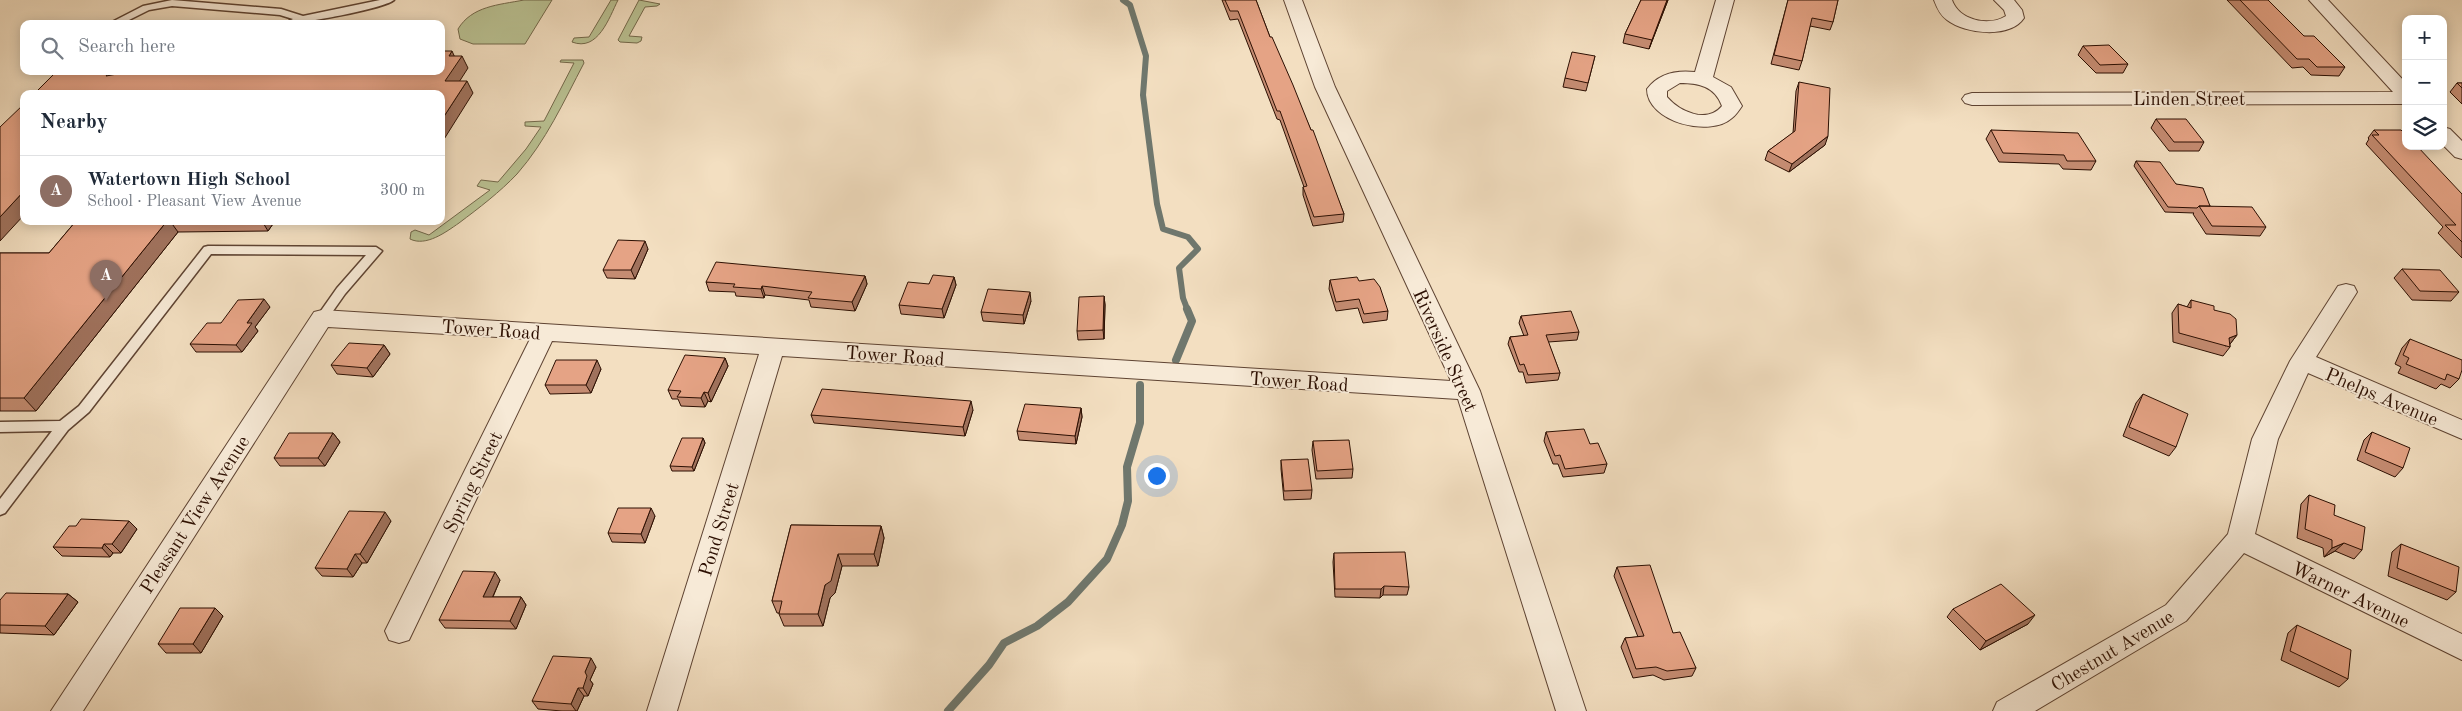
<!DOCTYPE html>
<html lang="en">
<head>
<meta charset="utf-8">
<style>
  body { margin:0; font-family:"Old Standard TT",serif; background:#f2f2f3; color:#1f2937 }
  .controls { position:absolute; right:15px; top:15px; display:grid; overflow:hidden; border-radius:10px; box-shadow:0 2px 12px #0003 }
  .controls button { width:45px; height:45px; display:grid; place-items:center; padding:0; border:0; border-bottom:1px solid #e0e1e3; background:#fff; color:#1f2937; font:25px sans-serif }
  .you { position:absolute; left:1156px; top:475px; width:18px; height:18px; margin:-12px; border:4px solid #fff; border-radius:50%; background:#1a73e8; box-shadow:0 0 0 8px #1a73e833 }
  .badge { display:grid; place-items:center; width:32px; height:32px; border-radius:50%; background:#0f766e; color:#fff; font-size:16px; font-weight:700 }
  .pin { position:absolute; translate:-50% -41px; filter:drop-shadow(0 1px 2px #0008) }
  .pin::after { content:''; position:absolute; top:26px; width:18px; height:15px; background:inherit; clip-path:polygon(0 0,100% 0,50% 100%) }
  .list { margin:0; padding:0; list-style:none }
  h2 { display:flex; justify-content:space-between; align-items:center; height:65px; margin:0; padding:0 20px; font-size:21px }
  h2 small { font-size:16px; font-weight:400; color:#747a83 }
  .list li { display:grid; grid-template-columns:32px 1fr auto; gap:15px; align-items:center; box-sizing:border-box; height:70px; padding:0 20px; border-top:1px solid #e0e1e3 }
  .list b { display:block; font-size:19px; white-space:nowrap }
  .list p { margin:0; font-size:16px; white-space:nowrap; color:#747a83 }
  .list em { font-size:16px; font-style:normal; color:#747a83 }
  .icon { flex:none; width:28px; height:28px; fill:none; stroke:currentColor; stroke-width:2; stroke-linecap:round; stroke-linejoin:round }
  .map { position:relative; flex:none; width:2462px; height:711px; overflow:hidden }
  .search { position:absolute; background:#fff; box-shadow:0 2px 12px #0003; left:20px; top:20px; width:425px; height:55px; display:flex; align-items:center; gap:12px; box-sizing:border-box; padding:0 18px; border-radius:10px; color:#747a83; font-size:19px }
  .panel { position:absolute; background:#fff; box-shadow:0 2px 12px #0003; left:20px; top:90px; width:425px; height:135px; border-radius:10px }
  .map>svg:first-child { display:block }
  .green { fill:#bac293; stroke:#73684a }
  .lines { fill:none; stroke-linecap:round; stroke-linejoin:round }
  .stream-far1 { stroke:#6f776d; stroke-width:6 }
  .stream { stroke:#6f776d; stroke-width:8 }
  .lane-casing { stroke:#5e4332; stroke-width:3 }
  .street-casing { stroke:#5e4332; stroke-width:2 }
  .lane { fill:#f7ead7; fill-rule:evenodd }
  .street { fill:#f7ead7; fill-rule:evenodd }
  .wall { fill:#c58c72; stroke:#2c0f02 }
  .shaded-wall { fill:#a0725d; stroke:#2c0f02 }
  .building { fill:#e5a385; stroke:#2c0f02 }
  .labels { text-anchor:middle; stroke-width:4; stroke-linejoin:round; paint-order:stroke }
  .street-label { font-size:19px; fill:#2c0f02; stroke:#f7ead7 }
</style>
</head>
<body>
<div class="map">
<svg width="2462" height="711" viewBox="0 0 2462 711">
  <rect width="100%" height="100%" fill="#f3dfc1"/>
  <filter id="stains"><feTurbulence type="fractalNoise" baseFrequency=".004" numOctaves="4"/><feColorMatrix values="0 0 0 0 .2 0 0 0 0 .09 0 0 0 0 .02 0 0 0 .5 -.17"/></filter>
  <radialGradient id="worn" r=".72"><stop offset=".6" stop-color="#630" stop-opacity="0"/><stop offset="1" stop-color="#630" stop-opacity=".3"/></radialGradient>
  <!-- green -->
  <path class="green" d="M 524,0 L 552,0 L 525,44 L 473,44 L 460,39 L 458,29 C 472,6 498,5 524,0 Z
    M 611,0 L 618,0 C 609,18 598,52 572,42 L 574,38 L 589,37 Z
    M 639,0 L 660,4 L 657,6 L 645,7 L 629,36 L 642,37 L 641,41 L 637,43 L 620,42 L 618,40 Z
    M 561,60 L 583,60 L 584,63 C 564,101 546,141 517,174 C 500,192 479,208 459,223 C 446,232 426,247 410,239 L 411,232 L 415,230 L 429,235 L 490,190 L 477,186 L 481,180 L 498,182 L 526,149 L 541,127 L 525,126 L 525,122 L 544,121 L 574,63 L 560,62 Z"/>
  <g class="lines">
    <!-- stream-far1 -->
    <path class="stream-far1" d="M 1123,0 L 1130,5 L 1146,56 L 1143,95 L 1157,204 L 1163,229 L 1188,237 L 1198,249 L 1179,268 L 1183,298 L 1188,311"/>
    <!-- stream -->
    <path class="stream" d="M 1176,360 L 1192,321 L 1187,309
      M 948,711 L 989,665 L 1004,643 L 1037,626 L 1068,602 L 1107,559 L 1122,525 L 1128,501 L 1127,467 L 1140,423 L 1140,385"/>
    <defs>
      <path id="lane" d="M 172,0 L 281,9 L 303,16 L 380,0 L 394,0 C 383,9 300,24 283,24 L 293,19 L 280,15 L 172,6 L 149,10 L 121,24 L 108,24 L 143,6 Z
        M 208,246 L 376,247 L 382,251 L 345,294 L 326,321 L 318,321 L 316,318 L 318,315 L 337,288 L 366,255 L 211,254 L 89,412 L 68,430 L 5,513 L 0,515 L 0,499 L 52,431 L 0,432 L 0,422 L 60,421 L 79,406 L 204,247 Z"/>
      <path id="street" d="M 1284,0 L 1302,0 L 1335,87 L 1480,391 L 1586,711 L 1556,711 L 1458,399 L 782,356 L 677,711 L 647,711 L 759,354 L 552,341 L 409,640 L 399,643 L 389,640 L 385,631 L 530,339 L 328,327 L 83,711 L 51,711 L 314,312 L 322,310 L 1451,381 L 1315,87 Z
        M 1716,0 L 1734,0 L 1713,77 L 1731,87 L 1742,106 C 1739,110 1736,115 1732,118 C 1710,138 1647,122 1647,89 C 1659,73 1677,70 1695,72 ZM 1680,83 C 1698,83 1715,86 1722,106 C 1707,124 1680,112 1667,97 L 1667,91 Z
        M 1934,0 L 1952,0 C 1959,20 1988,27 2006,16 L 2004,10 L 1994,0 L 2014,0 L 2022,10 L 2024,18 C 2010,39 1965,34 1947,20 C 1940,15 1937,8 1934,0 Z
        M 2309,0 L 2328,0 L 2406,83 L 2406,104 L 1972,105 L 1965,103 L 1962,99 L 1965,95 L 1972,93 L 2393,92 Z
        M 2443,127 L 2450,129 L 2462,141 L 2462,159 L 2455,157 L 2443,145 Z
        M 2346,284 L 2354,286 L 2357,292 L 2316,357 L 2462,420 L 2462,439 L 2308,373 L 2278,439 L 2255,534 L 2462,634 L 2462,660 L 2244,553 L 2186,621 L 2035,711 L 1993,711 L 1997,702 L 2166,605 L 2228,534 L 2252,439 L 2290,361 L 2338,286 Z"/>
    </defs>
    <!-- lane casing -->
    <use href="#lane" class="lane-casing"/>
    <!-- street casing -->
    <use href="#street" class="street-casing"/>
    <!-- lane -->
    <use href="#lane" class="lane"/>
    <!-- street -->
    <use href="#street" class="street"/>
  </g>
  <!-- wall -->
  <path class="wall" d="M 1222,0 L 1256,0 L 1270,37 L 1311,130 L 1344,214 L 1343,222 L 1313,226 L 1303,195 L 1303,187 L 1304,187 L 1280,120 L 1277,119 L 1238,19 L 1230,20 Z
    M 1641,0 L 1668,0 L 1649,49 L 1623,43 L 1625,34 Z
    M 1788,0 L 1838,0 L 1833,22 L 1830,30 L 1810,26 L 1802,61 L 1799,70 L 1771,64 Z
    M 2227,0 L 2268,0 L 2304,36 L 2345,67 L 2339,76 L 2311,75 L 2303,67 L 2292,68 Z
    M 2083,46 L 2128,64 L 2123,73 L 2096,73 L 2078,55 Z
    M 1595,56 L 1586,91 L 1563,87 L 1565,78 Z
    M 1799,82 L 1825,145 L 1789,172 L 1765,160 L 1768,151 L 1793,133 L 1796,91 Z
    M 2457,83 L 2462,83 L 2462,104 L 2450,92 Z
    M 2156,119 L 2204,142 L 2199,151 L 2169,151 L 2151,128 Z
    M 1991,130 L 2096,161 L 2091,170 L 2063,169 L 2059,164 L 1999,162 L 1986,139 Z
    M 2374,130 L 2462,194 L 2462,258 L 2438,233 L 2443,227 L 2366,144 L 2369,139 L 2368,138 Z
    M 2136,161 L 2176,184 L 2210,206 L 2266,227 L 2260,236 L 2206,234 L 2193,214 L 2194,213 L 2165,212 L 2134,166 Z
    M 76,221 L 275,221 L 268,231 L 178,232 L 36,411 L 0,411 L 0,253 L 49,253 Z
    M 648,249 L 635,279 L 607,278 L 603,270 Z
    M 2402,269 L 2459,292 L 2451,301 L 2412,300 L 2394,278 Z
    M 865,276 L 867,284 L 855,311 L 811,307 L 809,300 L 765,295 L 764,298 L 736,296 L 735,292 L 709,291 L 706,282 Z
    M 954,277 L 956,285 L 944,318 L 901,314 L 899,305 L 929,284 Z
    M 1330,280 L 1388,311 L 1387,320 L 1363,323 L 1358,308 L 1336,311 L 1329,289 Z
    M 1104,296 L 1105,305 L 1104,339 L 1078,340 L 1077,331 Z
    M 2191,300 L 2214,310 L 2237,335 L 2230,344 L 2230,347 L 2223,356 L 2173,342 L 2172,313 L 2178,304 L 2187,307 Z
    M 1031,301 L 1024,324 L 983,321 L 981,312 Z
    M 270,307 L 255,327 L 258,331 L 242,352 L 196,352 L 190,344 L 221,323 Z
    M 1521,316 L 1579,332 L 1577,340 L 1548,342 L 1560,373 L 1558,380 L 1526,383 L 1523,372 L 1519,372 L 1508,344 L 1510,337 L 1524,336 L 1519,323 Z
    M 2410,339 L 2459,379 L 2450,388 L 2441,384 L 2436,389 L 2398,373 L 2401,367 L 2395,364 L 2402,348 Z
    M 384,345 L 390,354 L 373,377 L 337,374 L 331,365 Z
    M 725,358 L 728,366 L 711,402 L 708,401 L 705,407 L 681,406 L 678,399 L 672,399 L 668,390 Z
    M 601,369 L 591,393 L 550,394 L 545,385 Z
    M 2143,394 L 2176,447 L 2169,456 L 2123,436 L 2136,403 Z
    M 1081,408 L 1082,417 L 1076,444 L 1019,440 L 1017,431 Z
    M 973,410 L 965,436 L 814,423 L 811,415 Z
    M 1546,432 L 1590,444 L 1607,464 L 1604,473 L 1563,477 L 1558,464 L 1553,464 L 1544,441 Z
    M 2372,432 L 2403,468 L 2395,477 L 2357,460 L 2364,440 Z
    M 333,433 L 340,442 L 325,466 L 280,466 L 274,458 Z
    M 703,438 L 705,443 L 694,471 L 672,471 L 670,466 Z
    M 1313,441 L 1353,469 L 1352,478 L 1316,479 L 1312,450 Z
    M 1281,460 L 1312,490 L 1311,499 L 1284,500 L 1281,469 Z
    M 2309,495 L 2334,515 L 2362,550 L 2354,559 L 2335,551 L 2324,557 L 2323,548 L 2297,538 L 2301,504 Z
    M 655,516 L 645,543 L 612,542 L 608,533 Z
    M 391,521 L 367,563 L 362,563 L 353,577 L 322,576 L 315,568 Z
    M 791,525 L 881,526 L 884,538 L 878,566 L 842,566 L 835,593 L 830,598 L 823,626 L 784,626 L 779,614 L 779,613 L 777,613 L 772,601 Z
    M 137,529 L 121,553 L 113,553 L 110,557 L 62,556 L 53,547 Z
    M 2401,544 L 2456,592 L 2447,600 L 2388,576 L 2392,552 Z
    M 1334,553 L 1409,587 L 1407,595 L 1383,595 L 1380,598 L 1335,597 L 1333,562 Z
    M 1617,567 L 1673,633 L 1696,668 L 1692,676 L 1664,680 L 1653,675 L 1633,678 L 1621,647 L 1625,638 L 1638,637 L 1614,576 Z
    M 500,580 L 493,597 L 521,597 L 526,605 L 516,629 L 445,628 L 439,620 Z
    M 68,594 L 78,602 L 54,635 L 0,633 L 0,600 Z
    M 1953,609 L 2028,624 L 1980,650 L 1947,617 Z
    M 223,616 L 201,653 L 166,653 L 158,644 Z
    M 2297,625 L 2348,679 L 2339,687 L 2281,660 L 2288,633 Z
    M 596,667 L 590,680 L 593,684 L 588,696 L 584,696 L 577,711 L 562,711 L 538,709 L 532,701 Z"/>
  <!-- shaded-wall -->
  <path class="shaded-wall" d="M 1667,0 L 1668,0 L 1649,49 L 1652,40 Z
    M 452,51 L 457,62 L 462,56 L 468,68 L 452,93 L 445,81 L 449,56 Z
    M 110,71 L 131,71 L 115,88 L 106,76 Z
    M 467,81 L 473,93 L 441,144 L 441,121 Z
    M 1828,136 L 1825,145 L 1789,172 L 1792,164 Z
    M 24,191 L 24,215 L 0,241 L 0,217 Z
    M 167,221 L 170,221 L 178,232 L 36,411 L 24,398 Z
    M 262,221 L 275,221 L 268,231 Z
    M 645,241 L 648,249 L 635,279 L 631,270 Z
    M 865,276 L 867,284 L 855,311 L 852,302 Z
    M 954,277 L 956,285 L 944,318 L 942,309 Z
    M 762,286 L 765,295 L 764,298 L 761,289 Z
    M 1030,292 L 1031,301 L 1024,324 L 1023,315 Z
    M 1104,296 L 1105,305 L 1104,339 L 1103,330 Z
    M 264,299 L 270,307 L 255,327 L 258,331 L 242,352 L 236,345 L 247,323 Z
    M 2237,335 L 2230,344 L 2225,346 L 2229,338 Z
    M 384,345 L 390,354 L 373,377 L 367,368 Z
    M 725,358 L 728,366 L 711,402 L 708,393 Z
    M 597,360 L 601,369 L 591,393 L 586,385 Z
    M 704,392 L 708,401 L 705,407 L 701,398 Z
    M 971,401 L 973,410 L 965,436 L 963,427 Z
    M 1081,408 L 1082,417 L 1076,444 L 1075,436 Z
    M 333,433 L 340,442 L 325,466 L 318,458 Z
    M 703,438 L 705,443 L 694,471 L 692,467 Z
    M 651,508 L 655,516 L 645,543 L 641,534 Z
    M 385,512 L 391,521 L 367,563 L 360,554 Z
    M 129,521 L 137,529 L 121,553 L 112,544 Z
    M 881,526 L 884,538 L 878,566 L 874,554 Z
    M 2344,543 L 2335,551 L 2324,557 L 2332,548 Z
    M 104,544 L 113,553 L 110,557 L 102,548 Z
    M 355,554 L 362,563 L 353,577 L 347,569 Z
    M 838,554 L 842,566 L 835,593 L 830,598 L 823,626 L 818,614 L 825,585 Z
    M 495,572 L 500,580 L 489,605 L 483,597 Z
    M 1384,586 L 1383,595 L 1380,598 L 1381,589 Z
    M 68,594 L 78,602 L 54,635 L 45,626 Z
    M 521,597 L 526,605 L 516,629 L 510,621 Z
    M 215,608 L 223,616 L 201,653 L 193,644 Z
    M 2035,615 L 2028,624 L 1980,650 L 1986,641 Z
    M 591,658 L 596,667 L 590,680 L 593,684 L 588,696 L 583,688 L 585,672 Z
    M 578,688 L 584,696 L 577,711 L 576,711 L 571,704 Z"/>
  <!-- building -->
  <path class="building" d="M 1225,0 L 1256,0 L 1270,37 L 1272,37 L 1293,85 L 1311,130 L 1313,130 L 1344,214 L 1314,217 L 1303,187 L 1307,186 L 1280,111 L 1277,111 L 1238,11 L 1230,11 Z
    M 1641,0 L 1667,0 L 1652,40 L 1625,34 Z
    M 1788,0 L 1838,0 L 1833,22 L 1812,18 L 1802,61 L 1774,55 Z
    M 2240,0 L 2268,0 L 2304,36 L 2314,36 L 2345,67 L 2317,67 L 2309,59 L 2297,59 Z
    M 2109,45 L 2128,64 L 2100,65 L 2083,46 Z
    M 441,51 L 452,51 L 449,56 L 462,56 L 445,81 L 467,81 L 441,121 L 441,94 L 34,94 L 57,71 L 110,71 L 106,76 L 134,71 L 441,71 Z
    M 1572,52 L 1595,56 L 1588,83 L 1565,78 Z
    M 1799,82 L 1830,88 L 1828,136 L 1792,164 L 1768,151 L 1795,131 Z
    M 2457,83 L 2462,83 L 2462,88 Z
    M 24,104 L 24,191 L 0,217 L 0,127 Z
    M 2156,119 L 2186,119 L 2204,142 L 2174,142 Z
    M 1991,130 L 2078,133 L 2096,161 L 2067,161 L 2064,155 L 2003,153 Z
    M 2374,130 L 2401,130 L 2406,135 L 2406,146 L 2417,146 L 2462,194 L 2462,242 L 2445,225 L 2456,225 L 2372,135 L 2379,135 Z
    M 2136,161 L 2160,162 L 2176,184 L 2203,188 L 2210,206 L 2199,206 L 2197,208 L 2168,207 Z
    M 2199,206 L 2252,207 L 2266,227 L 2212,226 Z
    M 76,221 L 167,221 L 24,398 L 0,398 L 0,253 L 49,253 Z
    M 618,240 L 645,241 L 631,270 L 603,270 Z
    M 716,262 L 865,276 L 852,302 L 808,298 L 812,292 L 762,286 L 761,289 L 733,287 L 735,284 L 706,282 Z
    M 2402,269 L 2440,270 L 2459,292 L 2420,291 Z
    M 933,275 L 954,277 L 942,309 L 899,305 L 908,282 L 929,284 Z
    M 1357,277 L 1359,281 L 1374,279 L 1380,287 L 1388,311 L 1364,314 L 1359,299 L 1336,302 L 1330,280 Z
    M 988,289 L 1030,292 L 1023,315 L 981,312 Z
    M 1104,296 L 1103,330 L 1077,331 L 1079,297 Z
    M 264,299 L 247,323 L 252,323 L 236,345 L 190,344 L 207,323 L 221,323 L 238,300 Z
    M 2191,300 L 2214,306 L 2214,310 L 2230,314 L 2236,319 L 2237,335 L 2229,338 L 2230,347 L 2179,333 L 2178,304 L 2191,308 Z
    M 1571,311 L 1579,332 L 1546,335 L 1560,373 L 1528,375 L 1524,364 L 1520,365 L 1510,337 L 1528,335 L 1521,316 Z
    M 2410,339 L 2462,360 L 2462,370 L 2459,379 L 2447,374 L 2445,380 L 2406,364 L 2409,358 L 2403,355 Z
    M 349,343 L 384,345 L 367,368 L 331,365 Z
    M 685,355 L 725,358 L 708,393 L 704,392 L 701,398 L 677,397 L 681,391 L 668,390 Z
    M 556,360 L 597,360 L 586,385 L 545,385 Z
    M 822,389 L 971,401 L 963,427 L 811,415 Z
    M 2143,394 L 2188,414 L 2176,447 L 2129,427 Z
    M 1025,404 L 1081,408 L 1075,436 L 1017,431 Z
    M 1584,429 L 1590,444 L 1598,443 L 1607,464 L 1565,469 L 1560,455 L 1555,456 L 1546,432 Z
    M 2372,432 L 2410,448 L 2403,468 L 2365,452 Z
    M 289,433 L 333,433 L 318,458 L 274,458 Z
    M 682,438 L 703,438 L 692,467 L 670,466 Z
    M 1349,440 L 1353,469 L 1317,471 L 1313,441 Z
    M 1308,459 L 1312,490 L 1284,491 L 1281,460 Z
    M 2309,495 L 2335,505 L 2334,515 L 2365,527 L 2362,550 L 2344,543 L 2332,548 L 2332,540 L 2305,529 Z
    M 618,508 L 651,508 L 641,534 L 608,533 Z
    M 349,511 L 385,512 L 360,554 L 355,554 L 347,569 L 315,568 Z
    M 81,519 L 129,521 L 112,544 L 104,544 L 102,548 L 53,547 L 69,526 L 76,526 Z
    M 791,525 L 881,526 L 874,554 L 838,554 L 831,581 L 825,585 L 818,614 L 779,614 L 782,601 L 772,601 Z
    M 2401,544 L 2459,567 L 2456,592 L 2397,568 Z
    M 1405,552 L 1409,587 L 1384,586 L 1381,589 L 1335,589 L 1334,553 Z
    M 1650,565 L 1673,633 L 1680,632 L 1696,668 L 1667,671 L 1656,667 L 1636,669 L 1625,638 L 1644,636 L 1617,567 Z
    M 463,571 L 495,572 L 483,597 L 521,597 L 510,621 L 439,620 Z
    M 2001,584 L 2035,615 L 1986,641 L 1953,609 Z
    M 6,593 L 68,594 L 45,626 L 0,625 L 0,600 Z
    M 180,608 L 215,608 L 193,644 L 158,644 Z
    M 2297,625 L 2351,650 L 2348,679 L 2290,651 Z
    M 553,656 L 591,658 L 585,672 L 587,676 L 583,688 L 578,688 L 571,704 L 532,701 Z"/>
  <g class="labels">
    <!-- street labels -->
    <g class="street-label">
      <text x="2189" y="105">Linden Street</text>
      <text transform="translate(491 329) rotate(4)" y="7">Tower Road</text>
      <text transform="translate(1446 350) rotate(66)" y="7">Riverside Street</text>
      <text transform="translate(895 355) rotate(4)" y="7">Tower Road</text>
      <text transform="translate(1299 381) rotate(4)" y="7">Tower Road</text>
      <text transform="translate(2382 396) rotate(23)" y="7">Phelps Avenue</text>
      <text transform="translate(472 482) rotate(-64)" y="7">Spring Street</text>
      <text transform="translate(194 514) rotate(-57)" y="7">Pleasant View Avenue</text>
      <text transform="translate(718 529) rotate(-73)" y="7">Pond Street</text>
      <text transform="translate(2351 594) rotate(26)" y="7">Warner Avenue</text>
      <text transform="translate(2112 650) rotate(-31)" y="7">Chestnut Avenue</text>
    </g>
  </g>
  <rect width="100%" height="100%" filter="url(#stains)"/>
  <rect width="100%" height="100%" fill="url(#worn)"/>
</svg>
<div class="controls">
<button>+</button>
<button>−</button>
<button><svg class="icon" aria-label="layers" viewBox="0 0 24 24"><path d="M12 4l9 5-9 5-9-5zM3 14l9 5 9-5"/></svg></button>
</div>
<div class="you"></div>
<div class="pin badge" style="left:106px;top:301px;background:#8d6e63">A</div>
<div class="search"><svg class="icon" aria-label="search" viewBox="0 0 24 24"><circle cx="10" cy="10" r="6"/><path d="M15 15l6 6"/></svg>Search here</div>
<section class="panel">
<h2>Nearby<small></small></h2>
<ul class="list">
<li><span class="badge" style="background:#8d6e63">A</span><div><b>Watertown High School</b><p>School · Pleasant View Avenue</p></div><em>300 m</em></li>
</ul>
</section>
</div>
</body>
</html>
